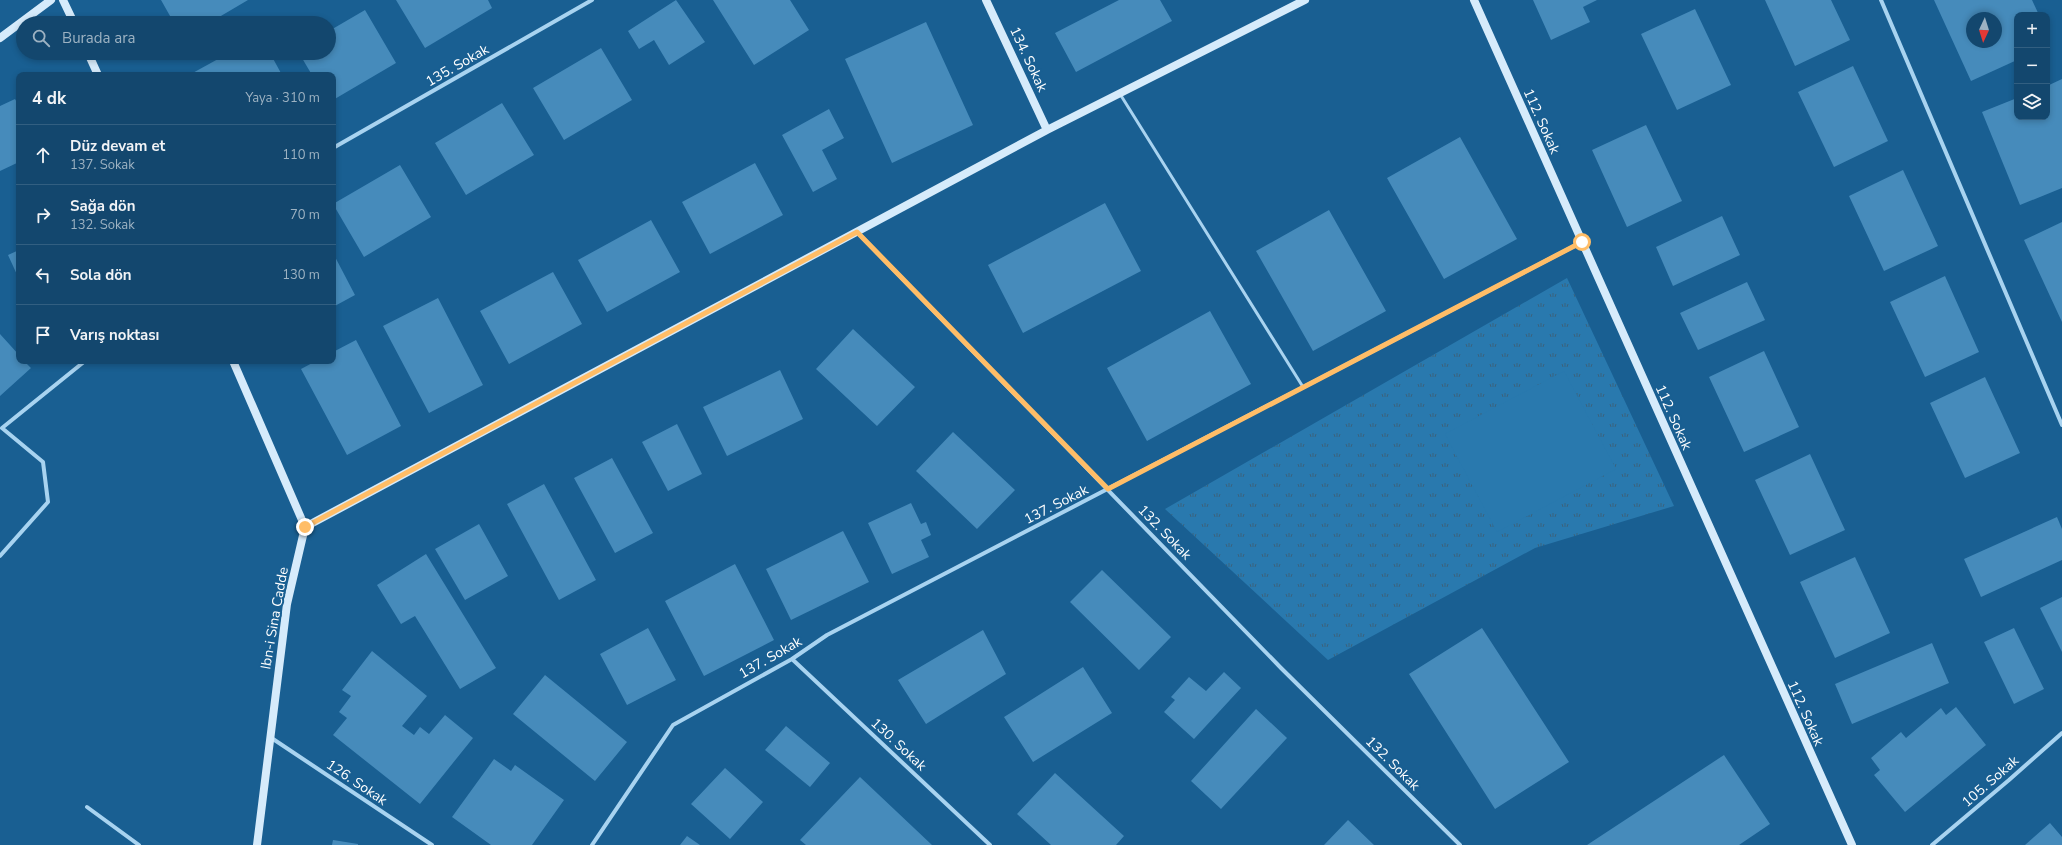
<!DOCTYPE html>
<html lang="tr">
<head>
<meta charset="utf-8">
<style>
  body { margin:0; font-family:"Nunito Sans",sans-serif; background:#205176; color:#f1f3f6 }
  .controls { position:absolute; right:12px; top:12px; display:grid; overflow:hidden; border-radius:8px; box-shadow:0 2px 6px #0003 }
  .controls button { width:36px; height:36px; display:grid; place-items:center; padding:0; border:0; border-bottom:1px solid #325f81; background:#13476e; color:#f1f3f6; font:20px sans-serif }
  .compass { position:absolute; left:1966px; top:12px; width:36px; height:36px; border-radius:50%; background:#13476e; box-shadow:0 2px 6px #0003; rotate:184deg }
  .stop { position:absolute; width:12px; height:12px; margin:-9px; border:3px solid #ffbd67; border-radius:50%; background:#fff }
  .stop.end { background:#ffbd67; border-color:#fff; box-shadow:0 1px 4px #0008 }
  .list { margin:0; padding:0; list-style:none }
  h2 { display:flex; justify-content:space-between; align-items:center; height:52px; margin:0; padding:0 16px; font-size:17px }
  h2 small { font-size:13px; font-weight:400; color:#9db2c2 }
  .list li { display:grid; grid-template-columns:26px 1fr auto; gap:12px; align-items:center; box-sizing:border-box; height:60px; padding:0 16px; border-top:1px solid #325f81 }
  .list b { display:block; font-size:15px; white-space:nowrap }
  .list p { margin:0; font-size:13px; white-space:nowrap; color:#9db2c2 }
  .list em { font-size:13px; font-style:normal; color:#9db2c2 }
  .icon { flex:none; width:22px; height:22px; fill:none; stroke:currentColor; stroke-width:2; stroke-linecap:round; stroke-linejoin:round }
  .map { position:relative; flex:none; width:2062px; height:845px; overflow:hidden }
  .search { position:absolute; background:#13476e; box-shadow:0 2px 6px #0003; left:16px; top:16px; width:320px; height:44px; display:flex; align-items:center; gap:10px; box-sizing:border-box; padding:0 14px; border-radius:22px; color:#9db2c2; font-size:15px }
  .panel { position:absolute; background:#13476e; box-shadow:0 2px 6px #0003; left:16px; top:72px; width:320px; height:292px; border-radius:8px }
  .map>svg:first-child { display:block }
  .grass { fill:url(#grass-tufts) }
  .pitch { fill:#2979ae }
  .building { fill:#468bbb; fill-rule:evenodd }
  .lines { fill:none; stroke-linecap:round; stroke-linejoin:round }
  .lane { stroke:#a8d3f0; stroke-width:3 }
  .street { stroke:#a8d3f0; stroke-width:4 }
  .secondary { stroke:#d6ebfb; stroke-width:8 }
  .route { stroke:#ffbd67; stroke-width:5 }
  .labels { text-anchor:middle; stroke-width:4; stroke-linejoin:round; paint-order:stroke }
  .street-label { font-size:14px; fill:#fff; stroke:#195f92 }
</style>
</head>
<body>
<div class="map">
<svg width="2062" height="845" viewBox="0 0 2062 845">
  <defs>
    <pattern id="grass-tufts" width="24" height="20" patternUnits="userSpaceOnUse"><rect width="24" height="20" fill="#2979ae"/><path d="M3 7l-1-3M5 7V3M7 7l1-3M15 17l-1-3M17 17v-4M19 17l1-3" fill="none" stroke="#3a627d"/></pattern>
  </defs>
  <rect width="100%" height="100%" fill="#195f92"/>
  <!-- grass -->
  <path class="grass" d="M 1567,278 L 1674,506 L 1535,548 L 1328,660 L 1165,509 Z"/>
  <!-- pitch -->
  <path class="pitch" d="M 1564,371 L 1616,469 L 1497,532 L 1445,434 Z"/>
  <!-- building -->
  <path class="building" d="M 161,0 L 248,0 L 209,23 L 174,23 Z
    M 396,0 L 488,0 L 492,8 L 425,48 Z
    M 676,0 L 705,42 L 669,65 L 654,40 L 639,49 L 628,31 Z
    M 713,0 L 790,0 L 809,30 L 754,65 Z
    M 1119,0 L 1160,0 L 1172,21 L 1076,72 L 1055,33 Z
    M 1533,0 L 1597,0 L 1583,7 L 1590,22 L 1551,40 Z
    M 1765,0 L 1831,0 L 1850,40 L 1795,66 Z
    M 1934,0 L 2032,0 L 2039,15 L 2017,15 L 2017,60 L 1971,81 ZM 1972,18 L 1996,18 L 1996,42 L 1972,42 Z
    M 1695,9 L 1731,85 L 1677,110 L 1641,34 Z
    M 365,10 L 396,63 L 333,100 L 333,75 L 312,75 L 299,53 L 329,53 L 329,31 Z
    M 926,22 L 973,125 L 892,163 L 845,59 Z
    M 601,48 L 632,100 L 564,140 L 533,88 Z
    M 229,53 L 270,53 L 282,75 L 189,75 Z
    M 1853,66 L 1888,141 L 1834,167 L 1798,92 Z
    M 2062,79 L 2062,188 L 2020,205 L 1982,112 L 2017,98 L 2017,117 L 2047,117 L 2047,86 Z
    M 15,99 L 19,106 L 19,162 L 0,171 L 0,106 Z
    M 502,103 L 534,155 L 466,195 L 435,143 Z
    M 829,109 L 844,138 L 822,150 L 837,179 L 813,192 L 782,135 Z
    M 1646,125 L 1682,201 L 1627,227 L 1592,150 Z
    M 1460,137 L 1517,239 L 1444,279 L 1387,178 Z
    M 755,163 L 783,215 L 710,254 L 682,202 Z
    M 400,165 L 431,217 L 364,257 L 333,204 Z
    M 1903,170 L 1938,246 L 1884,271 L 1849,196 Z
    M 1105,203 L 1141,271 L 1023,333 L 988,265 Z
    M 1329,210 L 1386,311 L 1313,351 L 1256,251 Z
    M 1722,216 L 1740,255 L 1673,286 L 1656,247 Z
    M 651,220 L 680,272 L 607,312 L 578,260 Z
    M 2062,222 L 2062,322 L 2024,240 Z
    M 19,250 L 19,279 L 8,255 Z
    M 333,253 L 355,295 L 333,307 Z
    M 553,272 L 582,324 L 509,364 L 480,311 Z
    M 1945,276 L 1979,352 L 1925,377 L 1890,302 Z
    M 1747,282 L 1765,320 L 1698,350 L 1680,313 Z
    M 438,298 L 483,385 L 429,413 L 383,326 Z
    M 1210,311 L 1251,384 L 1147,441 L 1107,368 Z
    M 853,329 L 915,387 L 877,426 L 816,369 Z
    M 0,334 L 19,355 L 19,361 L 24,361 L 31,368 L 0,396 Z
    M 356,340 L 401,426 L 347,455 L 301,369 L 316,361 L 333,361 L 333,352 Z
    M 1764,351 L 1799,427 L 1744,452 L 1709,377 Z
    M 780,370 L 803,419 L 727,456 L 703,407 Z
    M 1985,377 L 2020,453 L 1965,478 L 1930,403 Z
    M 677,424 L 702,474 L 668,491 L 642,442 Z
    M 953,432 L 1015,490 L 977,529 L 916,471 Z
    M 1810,454 L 1845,530 L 1790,555 L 1755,480 Z
    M 612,458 L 653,533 L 615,553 L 574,478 Z
    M 544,484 L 596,580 L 559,600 L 507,504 Z
    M 911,503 L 921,524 L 926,522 L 931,535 L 921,540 L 929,557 L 892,574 L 868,523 Z
    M 2057,517 L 2062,529 L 2062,560 L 1981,597 L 1964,559 Z
    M 479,524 L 508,576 L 465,600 L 435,549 Z
    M 843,531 L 869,582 L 791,620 L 766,569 Z
    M 426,554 L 496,668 L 460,689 L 415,616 L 401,624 L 377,585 Z
    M 1855,557 L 1890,633 L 1835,658 L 1800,582 Z
    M 735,564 L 774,640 L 704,676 L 665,601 Z
    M 1102,570 L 1171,637 L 1139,670 L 1070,602 Z
    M 2062,597 L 2062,652 L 2040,608 Z
    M 648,628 L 676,680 L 627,705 L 600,654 Z
    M 1482,628 L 1569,762 L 1495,809 L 1409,674 Z
    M 2014,628 L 2044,689 L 2014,704 L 1984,642 Z
    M 983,630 L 1006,674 L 926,724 L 898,680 Z
    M 1932,643 L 1949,683 L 1852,724 L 1835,684 Z
    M 372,651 L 427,696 L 402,726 L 414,735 L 420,727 L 429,734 L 445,715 L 473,738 L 420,804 L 333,735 L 347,718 L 339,712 L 351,696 L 342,690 Z
    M 1083,667 L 1112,713 L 1033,762 L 1004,717 Z
    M 1224,672 L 1241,688 L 1194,739 L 1164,712 L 1175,700 L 1171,697 L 1189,677 L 1206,691 Z
    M 545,675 L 627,742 L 595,781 L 513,714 Z
    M 1956,707 L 1986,745 L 1905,812 L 1874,775 L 1880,770 L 1871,758 L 1901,732 L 1906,738 L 1941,708 L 1946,715 Z
    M 1256,709 L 1287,738 L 1221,809 L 1191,781 Z
    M 786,726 L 830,763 L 810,787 L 765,750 Z
    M 1724,755 L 1770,824 L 1739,845 L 1587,845 Z
    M 494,759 L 511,771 L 515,765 L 564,800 L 532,845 L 491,845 L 452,817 Z
    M 725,768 L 763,802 L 730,839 L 691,804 Z
    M 1055,773 L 1124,836 L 1116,845 L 1051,845 L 1017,814 Z
    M 860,777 L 932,845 L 806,845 L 800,840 Z
    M 1348,820 L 1374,845 L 1324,845 Z
    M 2050,823 L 2062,837 L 2062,845 L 2025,845 Z
    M 687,836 L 700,845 L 680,845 Z
    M 333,840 L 358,844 L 358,845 L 332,845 Z"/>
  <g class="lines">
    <!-- lane -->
    <path class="lane" d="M 1120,94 L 1303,387"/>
    <!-- street -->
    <path class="street" d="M 1881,0 L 2062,425
      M 333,148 L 592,0
      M 857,232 L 1281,668 L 1460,845
      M 0,556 L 48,502 L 43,462 L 2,428 L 85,361
      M 792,659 L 990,845
      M 270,737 L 432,845
      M 87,807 L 139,845
      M 592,845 L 673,725 L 792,659 L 827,635 L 1582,242
      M 1932,845 L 2009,780 L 2062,733"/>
    <!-- secondary -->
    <path class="secondary" d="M 63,0 L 74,23
      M 986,0 L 1047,130
      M 1474,0 L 1852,845
      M 0,38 L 51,0
      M 88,53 L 98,75
      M 233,361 L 305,527 L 287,604 L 257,845
      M 305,527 L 1047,130 L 1305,0"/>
  </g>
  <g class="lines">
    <!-- route -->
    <path class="route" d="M 305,527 L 857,232 L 1108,489 L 1582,242"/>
  </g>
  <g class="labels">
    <!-- street labels -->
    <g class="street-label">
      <text transform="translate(1029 59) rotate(65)" y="5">134. Sokak</text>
      <text transform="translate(457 65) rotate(-30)" y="5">135. Sokak</text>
      <text transform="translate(1542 121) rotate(66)" y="5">112. Sokak</text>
      <text transform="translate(1674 417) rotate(66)" y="5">112. Sokak</text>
      <text transform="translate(1056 504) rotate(-27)" y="5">137. Sokak</text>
      <text transform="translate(1165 532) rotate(46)" y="5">132. Sokak</text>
      <text transform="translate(274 618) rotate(-80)" y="5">Ibn-i Sina Cadde</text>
      <text transform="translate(770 657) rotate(-30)" y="5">137. Sokak</text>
      <text transform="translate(1806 713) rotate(66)" y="5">112. Sokak</text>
      <text transform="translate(899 744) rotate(43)" y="5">130. Sokak</text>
      <text transform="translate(1393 763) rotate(45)" y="5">132. Sokak</text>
      <text transform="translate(1990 781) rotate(-41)" y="5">105. Sokak</text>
      <text transform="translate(357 782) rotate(34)" y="5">126. Sokak</text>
    </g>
  </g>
</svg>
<div class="controls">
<button>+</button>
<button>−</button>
<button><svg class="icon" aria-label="layers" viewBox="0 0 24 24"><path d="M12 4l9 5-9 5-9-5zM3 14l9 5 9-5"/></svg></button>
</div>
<svg class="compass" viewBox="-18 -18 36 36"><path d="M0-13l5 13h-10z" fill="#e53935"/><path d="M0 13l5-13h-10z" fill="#9db2c2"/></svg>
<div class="stop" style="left:1582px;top:242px"></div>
<div class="stop end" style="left:305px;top:527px"></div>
<div class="search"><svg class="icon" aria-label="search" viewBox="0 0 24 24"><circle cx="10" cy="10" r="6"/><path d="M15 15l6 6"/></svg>Burada ara</div>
<section class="panel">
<h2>4 dk<small>Yaya · 310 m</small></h2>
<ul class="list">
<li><svg class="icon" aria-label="ahead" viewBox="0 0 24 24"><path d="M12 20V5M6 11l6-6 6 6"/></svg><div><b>Düz devam et</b><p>137. Sokak</p></div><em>110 m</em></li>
<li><svg class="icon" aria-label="right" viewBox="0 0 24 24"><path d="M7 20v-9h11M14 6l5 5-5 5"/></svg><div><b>Sağa dön</b><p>132. Sokak</p></div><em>70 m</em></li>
<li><svg class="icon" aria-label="left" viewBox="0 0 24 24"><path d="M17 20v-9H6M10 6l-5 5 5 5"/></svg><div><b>Sola dön</b></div><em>130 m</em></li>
<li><svg class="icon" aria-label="arrive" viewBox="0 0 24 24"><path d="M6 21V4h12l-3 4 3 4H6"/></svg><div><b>Varış noktası</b></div></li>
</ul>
</section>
</div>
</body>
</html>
